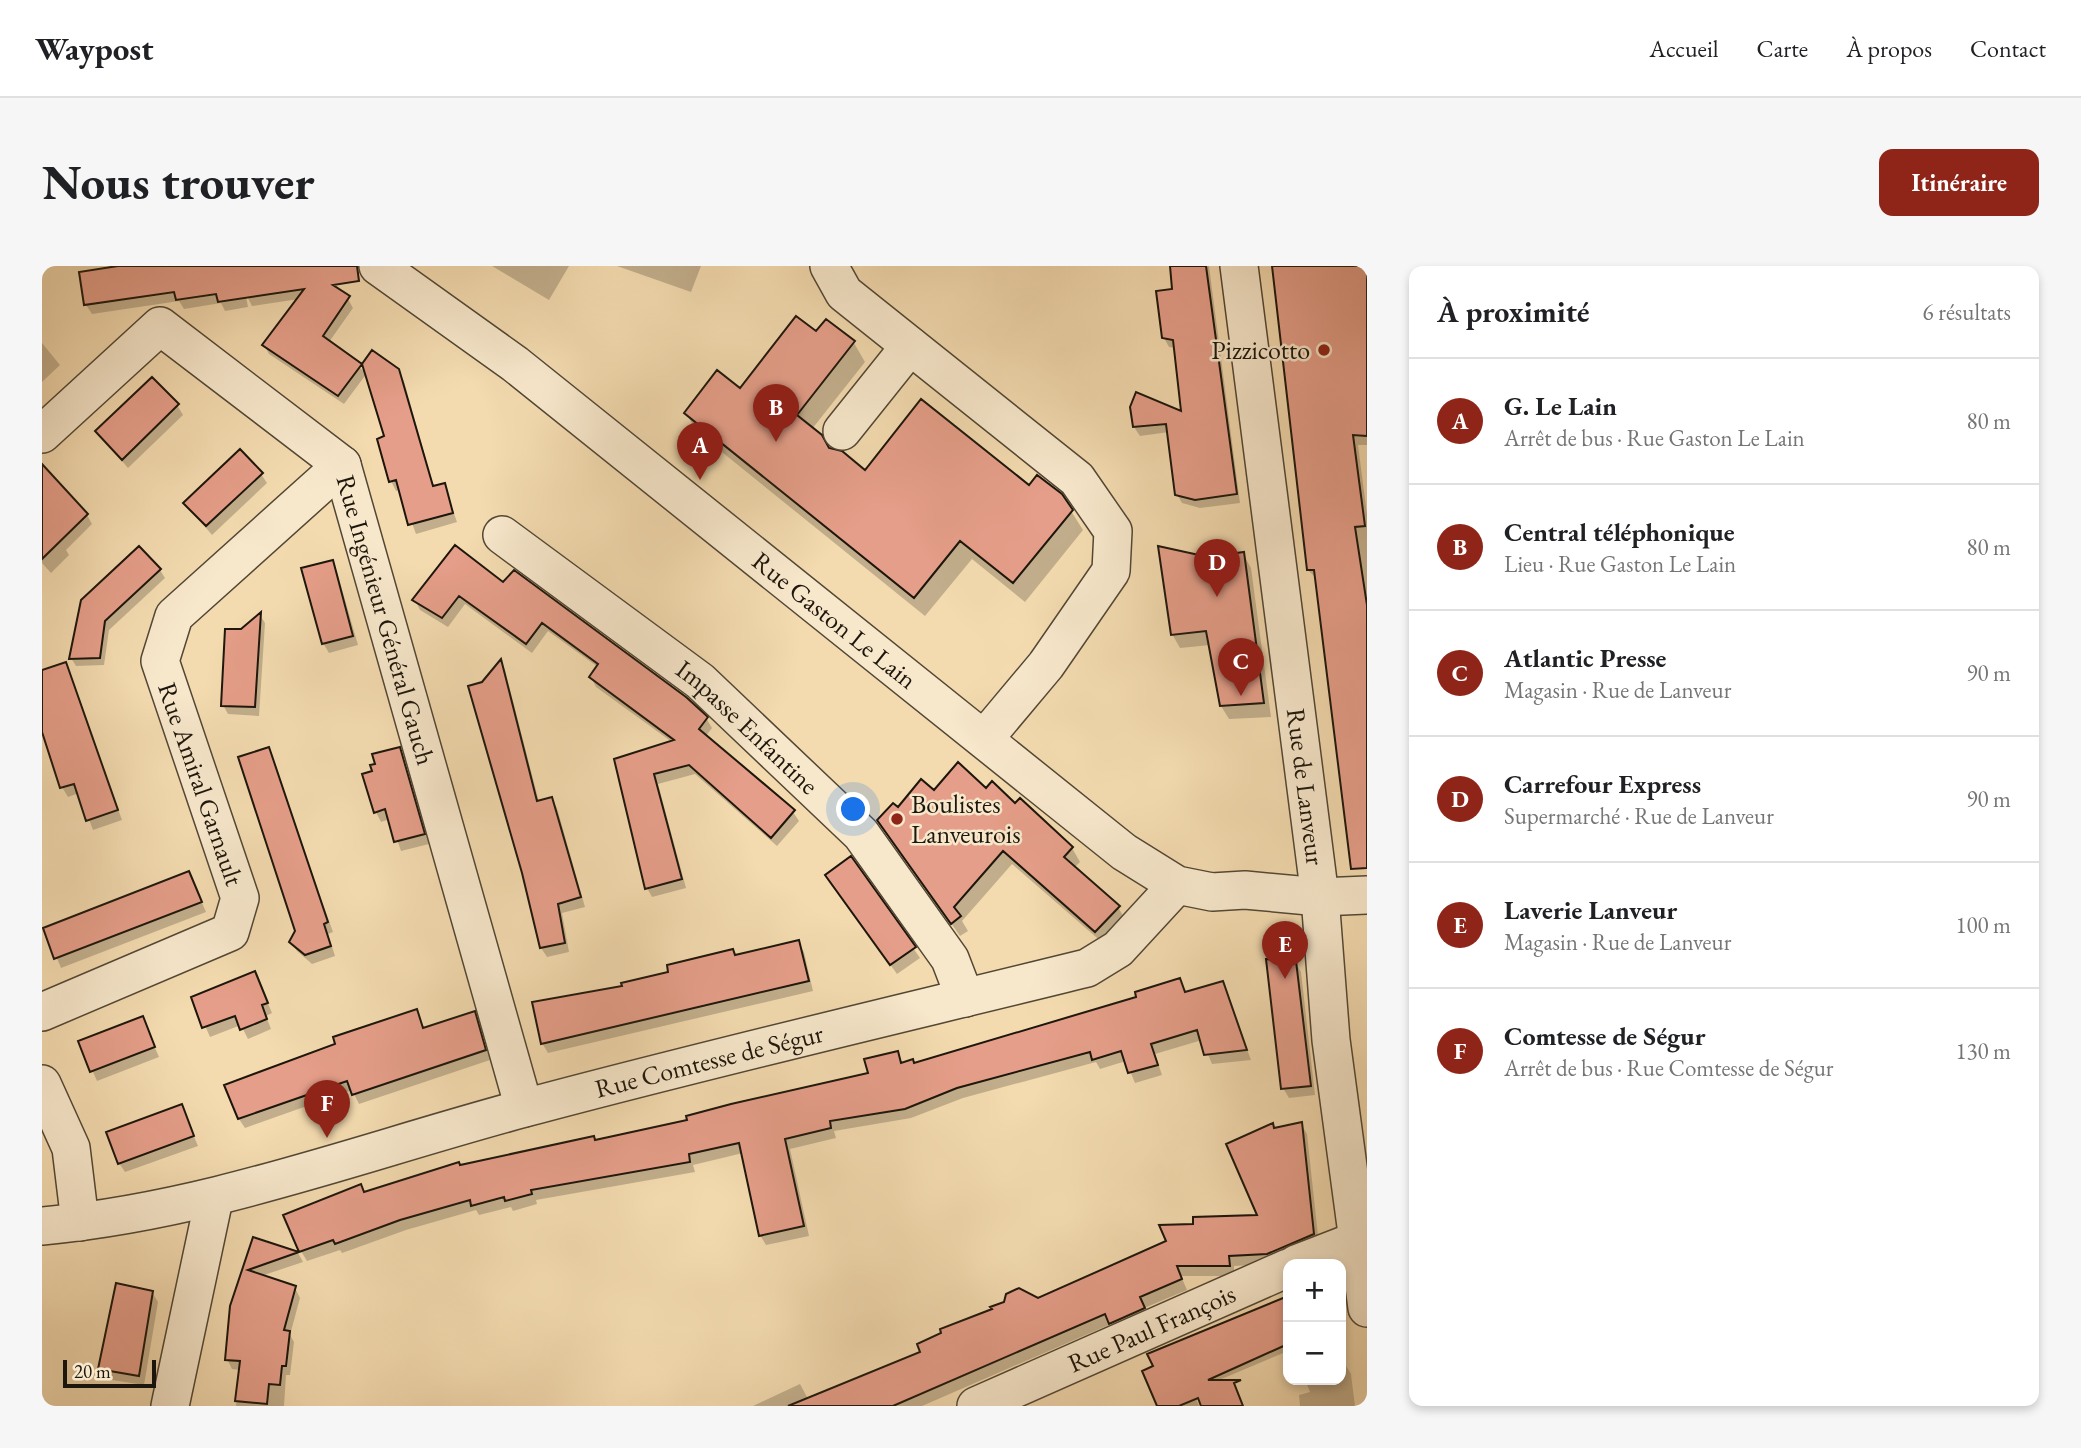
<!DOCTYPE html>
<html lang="fr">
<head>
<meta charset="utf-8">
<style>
  body { margin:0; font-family:"EB Garamond",serif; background:#f6f6f6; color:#202124 }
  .controls { position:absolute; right:21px; bottom:21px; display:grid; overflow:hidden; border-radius:14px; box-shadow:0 4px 10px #0003 }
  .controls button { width:63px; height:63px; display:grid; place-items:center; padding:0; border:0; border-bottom:2px solid #e0e0e0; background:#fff; color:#202124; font:35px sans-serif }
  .scale { position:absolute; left:21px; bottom:18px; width:93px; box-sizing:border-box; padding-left:7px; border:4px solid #1d160c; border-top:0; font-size:19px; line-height:24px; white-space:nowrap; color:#1d160c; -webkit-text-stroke:5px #f7e7cb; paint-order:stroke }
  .you { position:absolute; left:812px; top:544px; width:24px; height:24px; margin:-18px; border:5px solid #fff; border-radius:50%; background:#1a73e8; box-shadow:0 0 0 10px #1a73e833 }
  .badge { display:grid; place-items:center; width:46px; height:46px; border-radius:50%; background:#8f2418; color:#fff; font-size:23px; font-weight:700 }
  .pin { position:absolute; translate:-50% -58px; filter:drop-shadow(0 2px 4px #0008) }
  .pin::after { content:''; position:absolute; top:37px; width:24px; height:21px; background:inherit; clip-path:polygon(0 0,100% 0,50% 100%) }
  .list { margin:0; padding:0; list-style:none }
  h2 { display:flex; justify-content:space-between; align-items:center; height:91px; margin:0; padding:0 28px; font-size:30px }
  h2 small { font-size:23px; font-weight:400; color:#757577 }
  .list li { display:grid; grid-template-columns:46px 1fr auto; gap:21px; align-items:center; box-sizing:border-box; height:126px; padding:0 28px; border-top:2px solid #e0e0e0 }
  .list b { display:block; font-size:26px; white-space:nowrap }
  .list p { margin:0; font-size:23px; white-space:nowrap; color:#757577 }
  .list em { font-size:23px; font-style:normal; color:#757577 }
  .map { position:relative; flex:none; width:1325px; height:1140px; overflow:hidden; border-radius:14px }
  header { display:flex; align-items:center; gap:42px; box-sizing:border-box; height:98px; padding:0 35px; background:#fff; border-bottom:2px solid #e0e0e0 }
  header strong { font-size:33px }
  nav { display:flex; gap:38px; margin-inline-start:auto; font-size:24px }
  .intro { display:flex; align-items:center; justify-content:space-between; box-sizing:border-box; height:168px; padding:0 42px }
  h1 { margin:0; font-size:49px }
  .button { padding:18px 32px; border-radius:14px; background:#8f2418; color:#fff; font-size:24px; font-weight:700 }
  main { display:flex; gap:42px; padding:0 42px }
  aside { flex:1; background:#fff; border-radius:14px; box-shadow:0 4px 10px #0003 }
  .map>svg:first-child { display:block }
  .shadow { fill:#0003 }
  .building { fill:#e59e89; stroke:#1d160c; stroke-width:2 }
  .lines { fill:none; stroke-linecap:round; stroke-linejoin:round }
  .minor-casing { stroke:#524735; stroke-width:40 }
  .minor { stroke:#f7e7cb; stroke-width:37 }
  .poi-dot { fill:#8f2418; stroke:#f7e7cb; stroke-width:2.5 }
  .labels { text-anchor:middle; stroke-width:5; stroke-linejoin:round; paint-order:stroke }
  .poi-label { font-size:26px; fill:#1d160c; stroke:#f7e7cb; text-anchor:end }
  .street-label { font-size:26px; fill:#1d160c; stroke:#f7e7cb }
</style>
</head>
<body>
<header>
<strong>Waypost</strong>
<nav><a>Accueil</a><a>Carte</a><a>À propos</a><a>Contact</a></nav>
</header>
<div class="intro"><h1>Nous trouver</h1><a class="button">Itinéraire</a></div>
<main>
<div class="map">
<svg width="1325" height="1140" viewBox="0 0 1325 1140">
  <rect width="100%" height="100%" fill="#f3daaf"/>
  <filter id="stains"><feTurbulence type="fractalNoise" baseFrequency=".00286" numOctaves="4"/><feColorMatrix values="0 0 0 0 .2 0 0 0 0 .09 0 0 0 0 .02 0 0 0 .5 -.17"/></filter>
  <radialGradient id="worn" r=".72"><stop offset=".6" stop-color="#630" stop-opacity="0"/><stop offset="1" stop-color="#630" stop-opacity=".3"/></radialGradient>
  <!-- shadow -->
  <path class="shadow" d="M 67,0 L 198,0 L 206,41 L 183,45 L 179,37 L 142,43 L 137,35 L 50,48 L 44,39 Z
    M 228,0 L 261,0 L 306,33 L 311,42 L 287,76 L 323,106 L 356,104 L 362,115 L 392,222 L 402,219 L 415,256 L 374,268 L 358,224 L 354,225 L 349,215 L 344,172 L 325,107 L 302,138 L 227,88 L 222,79 L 257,33 L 210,40 L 206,32 Z
    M 450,0 L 527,0 L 507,34 Z
    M 575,0 L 659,0 L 649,26 Z
    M 1129,0 L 1167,0 L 1198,237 L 1158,242 L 1140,237 L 1135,228 L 1127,166 L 1098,170 L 1092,161 L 1141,148 L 1134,82 L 1127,81 L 1122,72 L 1132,25 Z
    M 1232,0 L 1325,0 L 1325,179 L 1316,179 L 1325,248 L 1325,598 L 1275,313 L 1266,304 Z
    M 774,68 L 812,77 L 823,96 L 770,163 L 786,183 L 823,206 L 987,221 L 1029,245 L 1041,264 L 983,336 L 930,293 L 883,350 L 655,166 L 644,147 L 698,125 Z
    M 0,77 L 18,99 L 0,116 Z
    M 135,139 L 141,149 L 86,202 L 55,166 Z
    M 219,208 L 225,217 L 170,269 L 143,237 Z
    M 0,220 L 45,249 L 50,258 L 24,284 L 27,289 L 9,307 L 0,297 Z
    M 1201,288 L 1209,302 L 1229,451 L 1187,453 L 1179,440 L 1168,379 L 1138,382 L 1130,368 L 1166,293 Z
    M 290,296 L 295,306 L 316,379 L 287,387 L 281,377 Z
    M 118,304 L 123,312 L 67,364 L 62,399 L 34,400 L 29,392 L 40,335 Z
    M 461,318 L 664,452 L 670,462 L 663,471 L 751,546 L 757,555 L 735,580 L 653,508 L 616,518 L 644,622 L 610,631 L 605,622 L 574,494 L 630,476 L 554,421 L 549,411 L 556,401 L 506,365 L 490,387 L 423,338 L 406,361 L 378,344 L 373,334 Z
    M 218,349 L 223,357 L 217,450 L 186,448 L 181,439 L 199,365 Z
    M 459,396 L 463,404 L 497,536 L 510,533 L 515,542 L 543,641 L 520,647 L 527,686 L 505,691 L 499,682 L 441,418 Z
    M 24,398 L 80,554 L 51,564 L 37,527 L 26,531 L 20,521 L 0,462 L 0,406 Z
    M 226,483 L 291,666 L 286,668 L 293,690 L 270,698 L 255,685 L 249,676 L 255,665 Z
    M 357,483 L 387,578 L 359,585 L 348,553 L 339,556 L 334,546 L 332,506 Z
    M 944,524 L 973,539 L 1030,582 L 1038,596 L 1032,602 L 1076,641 L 1084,655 L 1062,678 L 970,598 L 920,655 L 926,665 L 918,670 L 837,554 L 892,527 Z
    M 809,593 L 878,692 L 855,708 L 791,619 Z
    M 147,607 L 164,646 L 19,702 L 3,663 Z
    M 756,676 L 762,686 L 771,725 L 506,787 L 500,777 L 582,721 Z
    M 1253,696 L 1259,706 L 1273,829 L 1247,832 L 1241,822 Z
    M 213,707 L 230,747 L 224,750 L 229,763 L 206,773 L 199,759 L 168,771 L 151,732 Z
    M 1137,714 L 1144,728 L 1180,717 L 1209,794 L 1170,798 L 1160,774 L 1113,788 L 1120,809 L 1093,817 L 1084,795 L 1058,803 L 1054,796 L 921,832 L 869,852 L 792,865 L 794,872 L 748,883 L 767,970 L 724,979 L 718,969 L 701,887 L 651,899 L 653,906 L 494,934 L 495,938 L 471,945 L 469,941 L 437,949 L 434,944 L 364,964 L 300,987 L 298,984 L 265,995 L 259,985 L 323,927 L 418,901 L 647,855 L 828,809 L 855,787 L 861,798 L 873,799 L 1097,733 Z
    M 374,746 L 383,763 L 432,747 L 448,794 L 317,838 L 310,824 L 203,862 L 197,853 L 295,779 Z
    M 100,752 L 117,791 L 55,815 L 38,776 Z
    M 139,840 L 156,880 L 83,906 L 77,897 Z
    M 1259,858 L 1265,868 L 1277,979 L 1231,998 L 1192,1000 L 1192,1010 L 1139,1010 L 1145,1024 L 1102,1042 L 1107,1053 L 1075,1067 L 1069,1058 L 880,1140 L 711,1140 L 758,1118 L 766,1133 L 824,1108 L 826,1111 L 1126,976 L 1153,959 L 1217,951 L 1233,864 Z
    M 212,974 L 256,987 L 261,996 L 219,1010 L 253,1022 L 258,1032 L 248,1069 L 252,1076 L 248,1109 L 244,1109 L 242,1140 L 194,1140 L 198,1104 L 190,1103 L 185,1093 Z
    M 110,1026 L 116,1036 L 102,1119 L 64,1113 L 58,1103 Z
    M 1246,1033 L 1246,1085 L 1151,1125 L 1157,1140 L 1117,1140 L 1113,1100 L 1108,1089 Z
    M 1304,1100 L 1309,1108 L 1313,1140 L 1258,1140 L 1257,1129 L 1268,1126 L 1263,1114 L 1299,1114 L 1299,1102 Z"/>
  <!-- building -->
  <path class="building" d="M 76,0 L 315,0 L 317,15 L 291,19 L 308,30 L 281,70 L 320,98 L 296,130 L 220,79 L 262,23 L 176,36 L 174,28 L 134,34 L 132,26 L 42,39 L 37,6 Z
    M 1128,0 L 1164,0 L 1195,228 L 1153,234 L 1133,229 L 1124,158 L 1091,161 L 1088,141 L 1094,126 L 1139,145 L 1131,74 L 1120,72 L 1114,25 L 1130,23 Z
    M 1230,0 L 1325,0 L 1325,170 L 1311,169 L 1323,260 L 1313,261 L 1325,339 L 1325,602 L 1309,603 L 1272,304 L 1265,304 Z
    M 754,50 L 774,65 L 784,53 L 813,75 L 755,149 L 780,169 L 787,182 L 800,185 L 823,204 L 879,133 L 987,219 L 995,209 L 1020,228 L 1031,244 L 971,317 L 918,275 L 872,332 L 642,147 L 675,104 L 698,122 Z
    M 330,84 L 357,103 L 391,220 L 403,217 L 411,247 L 366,259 L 354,214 L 347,216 L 335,173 L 342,170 L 320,98 Z
    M 110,111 L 137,138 L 80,194 L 53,165 Z
    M 198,183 L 221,207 L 164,260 L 141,237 Z
    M 0,198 L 46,248 L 0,293 Z
    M 413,279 L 461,316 L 472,304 L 644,431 L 666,451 L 657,463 L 753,544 L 729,572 L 647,499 L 612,508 L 640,613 L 603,623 L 572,493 L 632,474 L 547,411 L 556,398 L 500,357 L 484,378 L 417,330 L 400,352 L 370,334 Z
    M 97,280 L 119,303 L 63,355 L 58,392 L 27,393 L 39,334 Z
    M 1116,280 L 1166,291 L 1202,286 L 1222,437 L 1178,440 L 1164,365 L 1129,369 Z
    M 291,294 L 311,370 L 280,378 L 259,302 Z
    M 219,346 L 213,441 L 179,440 L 183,363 L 199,363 Z
    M 459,393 L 495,535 L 510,531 L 539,631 L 516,638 L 523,677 L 498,682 L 480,607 L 426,420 L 440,416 Z
    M 24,396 L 76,544 L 44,555 L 32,518 L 18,522 L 0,466 L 0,404 Z
    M 227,481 L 286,656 L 282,658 L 289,680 L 263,689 L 247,676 L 253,665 L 196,491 Z
    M 358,481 L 383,568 L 352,576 L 343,543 L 332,547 L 320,508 L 330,505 L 328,499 L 333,498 L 330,488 Z
    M 916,496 L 944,522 L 950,515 L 973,537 L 978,532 L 1031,581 L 1022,591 L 1078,640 L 1053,666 L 961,585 L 912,641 L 919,650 L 909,658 L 835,554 L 851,537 L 856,541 L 879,513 L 892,524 Z
    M 809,590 L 874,681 L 848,699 L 783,609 Z
    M 147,605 L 160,636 L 12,693 L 1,662 Z
    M 757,674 L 767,715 L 499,778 L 490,736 L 580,720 L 579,717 L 626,706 L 625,699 L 691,683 L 693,689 Z
    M 1224,693 L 1254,695 L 1269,820 L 1239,823 Z
    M 213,705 L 226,737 L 220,739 L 225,753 L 198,764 L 193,750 L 160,762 L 149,731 Z
    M 1138,712 L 1143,726 L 1181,715 L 1205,784 L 1162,789 L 1155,764 L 1109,778 L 1116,799 L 1086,807 L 1079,785 L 1050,794 L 1048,786 L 915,822 L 863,843 L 788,855 L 789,862 L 743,873 L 762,960 L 717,970 L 697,877 L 647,888 L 648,896 L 489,924 L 490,928 L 463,935 L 462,931 L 429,940 L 428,934 L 358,954 L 293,978 L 291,974 L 257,986 L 241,949 L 319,918 L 322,926 L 417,896 L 418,899 L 552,870 L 553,874 L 645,854 L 644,850 L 689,838 L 826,807 L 822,793 L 856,785 L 859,797 L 871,793 L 872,797 L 1094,731 L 1093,726 Z
    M 375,743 L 381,762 L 433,745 L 444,784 L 310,829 L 305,815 L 196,853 L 182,819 L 293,778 L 291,771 Z
    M 101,750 L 113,781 L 48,806 L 36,775 Z
    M 140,838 L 152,870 L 76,898 L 64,866 Z
    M 1260,856 L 1272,968 L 1225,988 L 1187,990 L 1188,1000 L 1135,1000 L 1140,1013 L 1098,1031 L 1103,1042 L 1067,1058 L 1063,1048 L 851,1140 L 746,1140 L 878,1086 L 875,1078 L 899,1067 L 898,1063 L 950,1043 L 948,1041 L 962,1036 L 964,1028 L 977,1022 L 996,1032 L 1124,975 L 1117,959 L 1151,958 L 1151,951 L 1215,949 L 1184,878 L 1231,857 L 1232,862 Z
    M 211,971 L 257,986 L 206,1004 L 254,1020 L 242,1064 L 248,1065 L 244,1100 L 240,1100 L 238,1119 L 227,1118 L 225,1138 L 193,1135 L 198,1095 L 183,1094 L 188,1040 Z
    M 74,1017 L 111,1025 L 97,1110 L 56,1103 Z
    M 1246,1030 L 1246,1078 L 1166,1114 L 1199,1114 L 1192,1117 L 1201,1140 L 1159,1140 L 1156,1132 L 1137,1140 L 1115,1140 L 1100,1105 L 1111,1100 L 1105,1088 Z"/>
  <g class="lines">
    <defs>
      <g id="minor">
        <path id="s1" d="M 336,0 L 473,98 L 1082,586 L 1135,619 L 1170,626 L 1203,624 L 1278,631 L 1325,629"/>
        <path d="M 787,0 L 802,27 L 1035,213 L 1071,265 L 1069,305 L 1004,399 L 942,473"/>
        <path id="s2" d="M 1197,0 L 1278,631 L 1289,774 L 1325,1042"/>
        <path d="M 800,165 L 868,80"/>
        <path id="s3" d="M 0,168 L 118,60 L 300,199 L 482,842"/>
        <path id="s4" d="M 460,269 L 658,415 L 819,568 L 908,693 L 923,732"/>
        <path d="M 0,746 L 188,666 L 198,632 L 118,395 L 132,350 L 300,199"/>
        <path d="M 0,818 L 29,882 L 38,956"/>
        <path id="s5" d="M 0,960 C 167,945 322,885 483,842 C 669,792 858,748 1045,702 L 1076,683 L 1135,619"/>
        <path d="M 1254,998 L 1316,974"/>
        <path d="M 128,1140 L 172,933"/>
        <path id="s6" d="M 934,1140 L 1246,1002"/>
      </g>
    </defs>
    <!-- minor casing -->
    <use href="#minor" class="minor-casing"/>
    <!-- minor -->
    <use href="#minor" class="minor"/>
  </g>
  <!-- markers -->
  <g class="poi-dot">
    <circle cx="1282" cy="84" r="7"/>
    <circle cx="855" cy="553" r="7"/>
  </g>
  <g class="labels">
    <!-- poi labels -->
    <g class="poi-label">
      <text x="1268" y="93">Pizzicotto</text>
      <text x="869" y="547" text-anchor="start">Boulistes<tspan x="869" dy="30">Lanveurois</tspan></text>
    </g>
    <!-- street labels -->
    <g class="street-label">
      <text dy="9" stroke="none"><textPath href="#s3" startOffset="550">Rue Ingénieur Général Gauch</textPath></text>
      <text dy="9" stroke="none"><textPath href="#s1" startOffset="578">Rue Gaston Le Lain</textPath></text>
      <text dy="9" stroke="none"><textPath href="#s4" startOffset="312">Impasse Enfantine</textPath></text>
      <text transform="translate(159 518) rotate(71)" y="9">Rue Amiral Garnault</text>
      <text dy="9" stroke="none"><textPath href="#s2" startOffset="525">Rue de Lanveur</textPath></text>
      <text dy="9" stroke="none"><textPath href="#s5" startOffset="688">Rue Comtesse de Ségur</textPath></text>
      <text dy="9" stroke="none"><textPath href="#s6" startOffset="192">Rue Paul François</textPath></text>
    </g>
  </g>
  <rect width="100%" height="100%" filter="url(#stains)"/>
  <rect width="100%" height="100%" fill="url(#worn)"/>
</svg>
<div class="controls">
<button>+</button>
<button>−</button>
</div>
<div class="scale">20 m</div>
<div class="you"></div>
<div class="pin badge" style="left:658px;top:214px">A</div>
<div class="pin badge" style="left:734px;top:176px">B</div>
<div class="pin badge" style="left:1199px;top:430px">C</div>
<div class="pin badge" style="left:1175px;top:331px">D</div>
<div class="pin badge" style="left:1243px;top:713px">E</div>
<div class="pin badge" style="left:285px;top:872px">F</div>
</div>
<aside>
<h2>À proximité<small>6 résultats</small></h2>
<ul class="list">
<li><span class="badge">A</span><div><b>G. Le Lain</b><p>Arrêt de bus · Rue Gaston Le Lain</p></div><em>80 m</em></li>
<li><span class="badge">B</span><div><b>Central téléphonique</b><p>Lieu · Rue Gaston Le Lain</p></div><em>80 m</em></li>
<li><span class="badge">C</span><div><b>Atlantic Presse</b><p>Magasin · Rue de Lanveur</p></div><em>90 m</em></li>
<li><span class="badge">D</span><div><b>Carrefour Express</b><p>Supermarché · Rue de Lanveur</p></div><em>90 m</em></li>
<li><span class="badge">E</span><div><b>Laverie Lanveur</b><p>Magasin · Rue de Lanveur</p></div><em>100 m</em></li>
<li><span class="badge">F</span><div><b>Comtesse de Ségur</b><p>Arrêt de bus · Rue Comtesse de Ségur</p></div><em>130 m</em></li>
</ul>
</aside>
</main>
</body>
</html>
